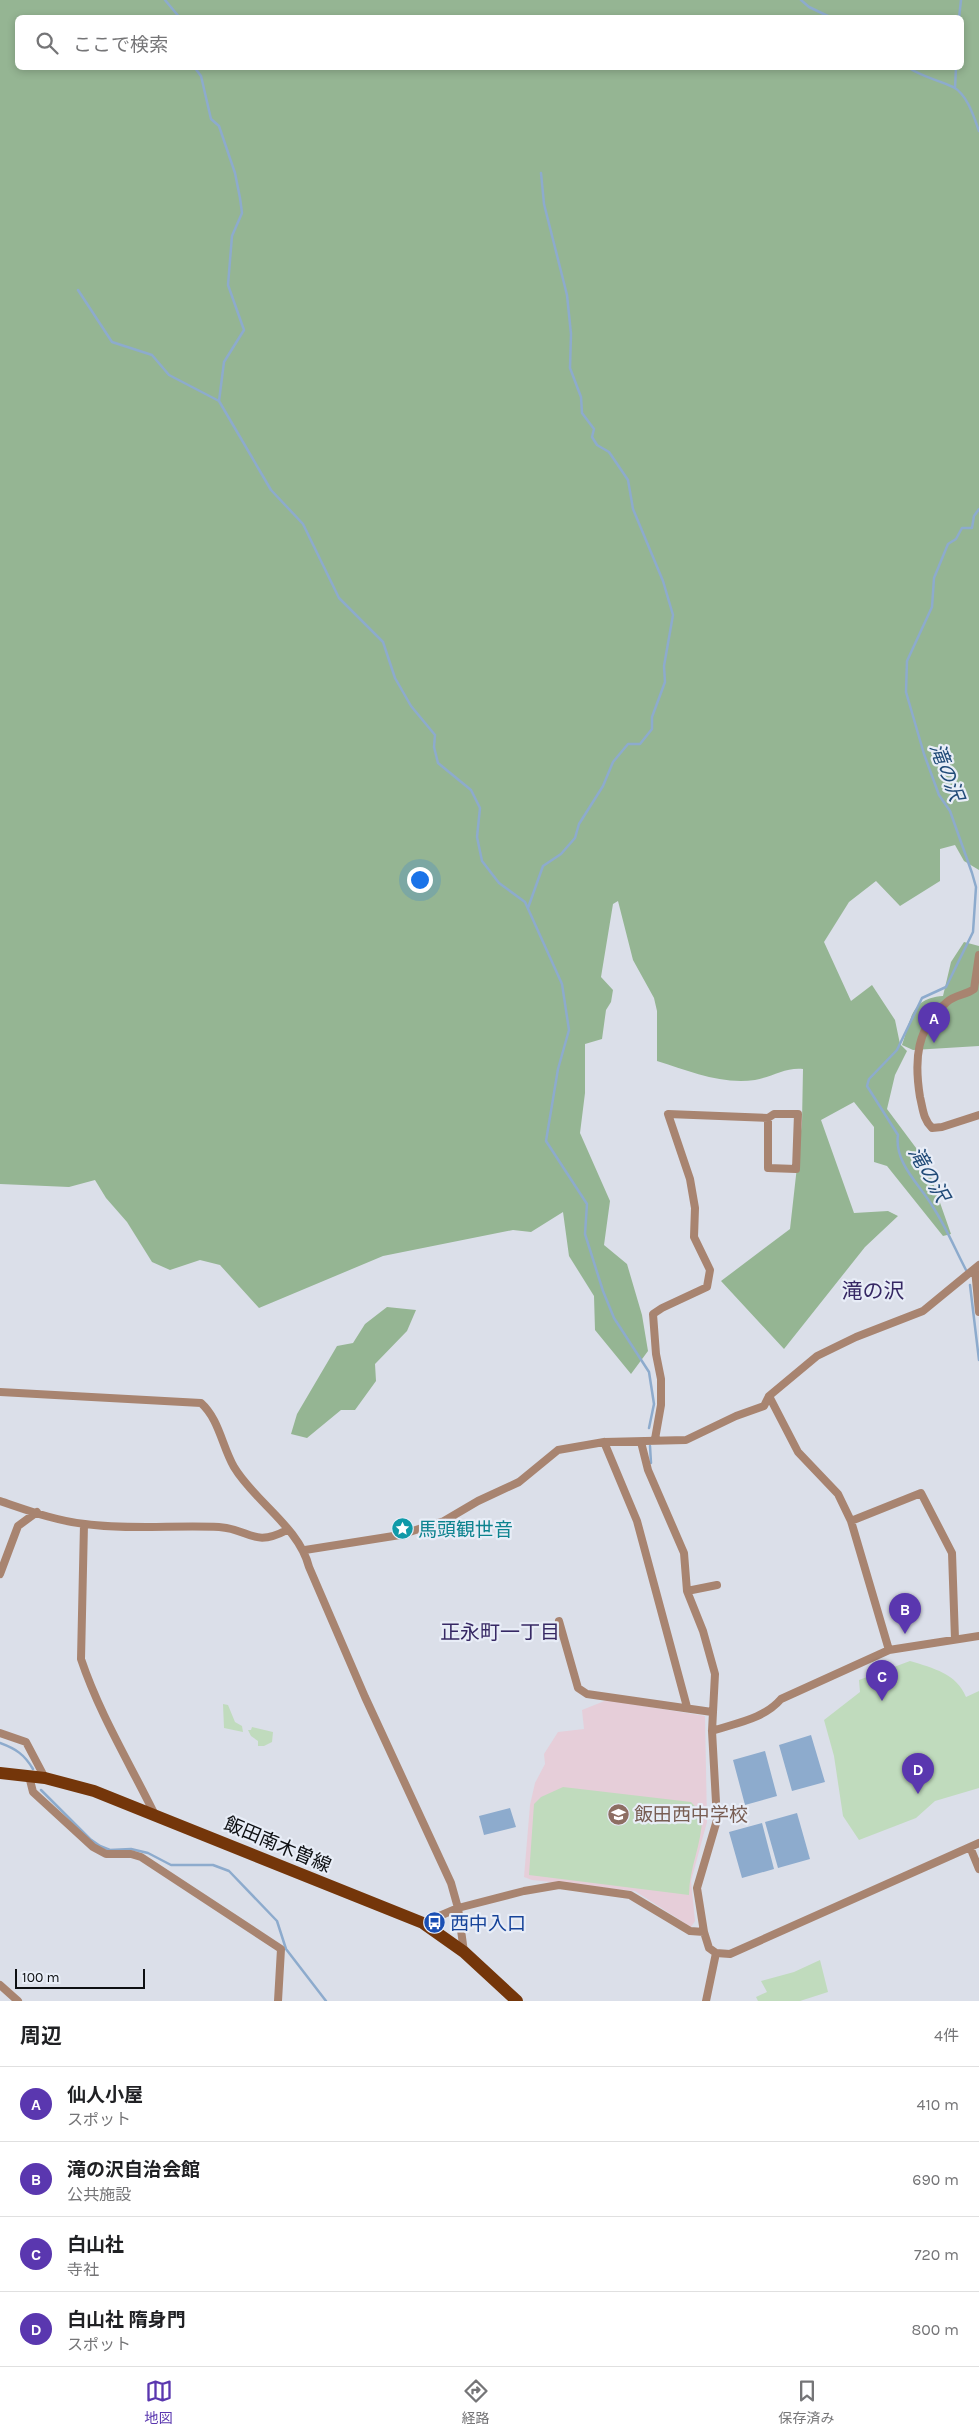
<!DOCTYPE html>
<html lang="ja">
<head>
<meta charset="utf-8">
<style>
  body { margin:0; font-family:Karla,"Noto Sans JP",sans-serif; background:#f2f2f2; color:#202124 }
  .scale { position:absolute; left:15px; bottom:12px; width:130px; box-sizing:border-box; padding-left:5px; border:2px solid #0d0f12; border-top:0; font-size:14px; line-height:18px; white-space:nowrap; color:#0d0f12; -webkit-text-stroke:4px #e8edf7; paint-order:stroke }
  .you { position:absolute; left:419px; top:879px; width:18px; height:18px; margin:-12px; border:4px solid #fff; border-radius:50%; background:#1a73e8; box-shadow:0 0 0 8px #1a73e833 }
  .badge { display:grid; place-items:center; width:32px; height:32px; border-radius:50%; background:#5a37af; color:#fff; font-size:16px; font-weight:700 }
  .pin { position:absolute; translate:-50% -41px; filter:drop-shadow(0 1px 2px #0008) }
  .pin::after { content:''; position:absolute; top:26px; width:18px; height:15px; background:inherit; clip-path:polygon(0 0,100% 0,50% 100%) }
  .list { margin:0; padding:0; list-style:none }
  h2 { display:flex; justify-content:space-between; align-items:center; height:65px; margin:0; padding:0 20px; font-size:21px }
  h2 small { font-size:16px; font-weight:400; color:#757577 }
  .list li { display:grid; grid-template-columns:32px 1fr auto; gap:15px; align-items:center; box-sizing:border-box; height:75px; padding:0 20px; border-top:1px solid #e0e0e0 }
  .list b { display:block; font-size:19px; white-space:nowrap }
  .list p { margin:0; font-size:16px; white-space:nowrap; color:#757577 }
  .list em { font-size:16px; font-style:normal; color:#757577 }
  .icon { flex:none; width:28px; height:28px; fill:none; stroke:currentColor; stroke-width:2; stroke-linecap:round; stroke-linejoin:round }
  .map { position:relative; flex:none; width:979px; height:2001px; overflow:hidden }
  .search { position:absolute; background:#fff; box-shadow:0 2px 8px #0003; left:15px; right:15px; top:15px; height:55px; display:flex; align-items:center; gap:12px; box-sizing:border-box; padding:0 18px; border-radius:8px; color:#757577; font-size:19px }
  .sheet { height:365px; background:#fff }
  nav { display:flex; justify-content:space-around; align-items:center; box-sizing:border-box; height:70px; border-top:1px solid #e0e0e0; background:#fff; font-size:14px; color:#757577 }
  nav a { display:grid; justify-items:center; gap:2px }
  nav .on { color:#5a37af }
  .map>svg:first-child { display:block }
  .education { fill:#e6ced9 }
  .green { fill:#c0dbbd }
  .forest { fill:#95b593; fill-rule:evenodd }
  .water { fill:#8dabcd }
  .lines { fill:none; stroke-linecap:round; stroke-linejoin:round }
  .stream { stroke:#8dabcd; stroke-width:2.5 }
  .minor { stroke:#a88470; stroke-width:8 }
  .primary { stroke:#74360a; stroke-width:12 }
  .labels { text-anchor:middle; stroke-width:4.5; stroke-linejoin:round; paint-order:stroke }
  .culture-label { font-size:19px; fill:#0d838f; stroke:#e8edf7; text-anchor:start }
  .education-label { font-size:19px; fill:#785e54; stroke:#e8edf7; text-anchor:start }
  .street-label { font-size:19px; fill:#0d0f12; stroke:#e8edf7 }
  .transit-label { font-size:19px; fill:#164399; stroke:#e8edf7; text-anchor:start }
  .water-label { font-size:20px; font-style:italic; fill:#204a77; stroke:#e8edf7 }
  .neighbourhood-label { font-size:20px; fill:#362864; stroke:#e8edf7 }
  .quarter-label { font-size:21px; fill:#362864; stroke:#e8edf7 }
</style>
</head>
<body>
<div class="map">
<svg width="979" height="2001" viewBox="0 0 979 2001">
  <rect width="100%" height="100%" fill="#dbdfe9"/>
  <!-- education -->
  <path class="education" d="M 607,1700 L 705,1716 L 707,1822 L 691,1881 L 695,1921 L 691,1927 L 635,1891 L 532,1880 L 524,1877 L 530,1805 L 535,1783 L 545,1764 L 544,1754 L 558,1732 L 584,1729 L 582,1710 Z"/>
  <!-- green -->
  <path class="green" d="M 910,1661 C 933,1668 957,1674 966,1697 L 979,1691 L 979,1788 L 935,1801 L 916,1818 L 859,1840 L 843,1816 L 834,1756 L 824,1720 L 860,1692 L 859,1680 Z
    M 223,1704 L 228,1705 L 235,1722 L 242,1726 L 243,1732 L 224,1728 Z
    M 252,1727 L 273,1732 L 272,1742 L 264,1746 L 258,1746 L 258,1741 L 251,1736 L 248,1730 L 251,1730 Z
    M 563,1787 L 691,1802 L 702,1814 C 703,1842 689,1867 689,1895 L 529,1875 L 534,1804 L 541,1797 Z
    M 820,1960 L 828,1992 L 800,2001 L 758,2001 L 756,1997 L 767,1992 L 761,1981 L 794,1972 Z"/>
  <!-- forest -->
  <path class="forest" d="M 0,0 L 979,0 L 979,870 L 964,861 L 955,845 L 940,849 L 940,881 L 900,906 L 876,881 L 849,902 L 824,942 L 851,1001 L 872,985 L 895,1020 L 900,1044 L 907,1051 L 895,1075 L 887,1109 L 925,1160 L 951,1234 L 943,1236 L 887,1166 L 874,1162 L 874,1127 L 854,1102 L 821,1120 L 854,1213 L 888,1211 L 898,1216 L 865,1247 L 784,1349 L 721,1281 L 790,1229 L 802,1122 L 803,1069 C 786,1067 772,1077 755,1080 C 722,1085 689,1071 657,1061 L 657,1011 L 654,998 L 633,960 L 618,901 L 613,904 L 601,977 L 613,990 L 611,1002 L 606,1010 L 602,1039 L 585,1044 L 585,1093 L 580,1133 L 610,1201 L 604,1245 L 627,1264 L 642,1315 L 648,1351 L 631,1374 L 595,1330 L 594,1296 L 569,1256 L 563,1212 L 531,1232 L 513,1230 L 383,1256 L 259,1308 L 220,1265 L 200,1260 L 170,1270 L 152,1262 L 127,1222 L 106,1198 L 95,1180 L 69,1187 L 0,1184 ZM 18,18 L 962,18 L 962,68 L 18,68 Z
    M 964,942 L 979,946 L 979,1046 L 913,1050 L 902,1045 C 911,1019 911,998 943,996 L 951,962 Z
    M 387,1307 L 416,1310 L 407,1331 L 375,1364 L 376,1381 L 355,1410 L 341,1410 L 307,1438 L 291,1434 L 297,1414 L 337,1346 L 353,1343 L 365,1324 Z"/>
  <!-- water -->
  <path class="water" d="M 811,1735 L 825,1782 L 792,1791 L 779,1745 Z
    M 765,1751 L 777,1796 L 745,1805 L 733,1760 Z
    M 510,1808 L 516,1827 L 484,1835 L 479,1816 Z
    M 797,1813 L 810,1859 L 778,1868 L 765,1822 Z
    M 762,1823 L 774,1869 L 742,1878 L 729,1832 Z"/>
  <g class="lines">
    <!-- stream -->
    <path class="stream" d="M 165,0 L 180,18
      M 801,0 L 809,7 L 832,18
      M 959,18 L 961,0
      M 195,68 L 201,76 L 211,119 L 219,126 L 235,173 L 240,198 L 242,213 L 232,236 L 228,285 L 244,330 L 224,362 L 219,401 L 271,490 L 303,524 L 339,598 L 383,642 L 395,678 L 411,706 L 435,735 L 434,747 L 438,763 L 471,790 L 480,808 L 477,837 L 482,861 L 499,883 L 525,902 L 562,984 L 569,1030 L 558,1069 L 546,1141 L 587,1204 L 585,1234 L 603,1291 L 614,1318 L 649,1372 L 654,1404 L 649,1428
      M 909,68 C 923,77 938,80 953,87 C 967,94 974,117 979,131
      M 955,88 L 956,68
      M 78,290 L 112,342 L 152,355 L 169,375 L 219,401
      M 528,908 L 543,866 L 561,854 L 575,838 L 579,824 L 603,786 L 613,762 L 628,744 L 640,744 L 652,729 L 652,717 L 665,682 L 664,666 L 673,615 L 663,581 L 633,509 L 628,480 L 609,452 L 597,445 L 592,437 L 594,429 L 582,413 L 581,397 L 570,368 L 571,334 L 567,295 L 544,204 L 541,173
      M 966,1270 C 955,1249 946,1227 933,1207 C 920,1185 894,1163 898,1135 L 867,1086 L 869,1079 L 897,1050 L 922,998 L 946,987 L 973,932 L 976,887 L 972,873 L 950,811 L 939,795 L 924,754 L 906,692 L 907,661 L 932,607 L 934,578 L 948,544 L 956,539 L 962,528 L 972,528 L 974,516 L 979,509
      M 970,1285 L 979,1360
      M 650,1446 L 651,1463
      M 0,1743 C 16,1749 24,1754 33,1769
      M 41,1790 L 90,1839 L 100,1846 L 110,1850 L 131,1849 L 148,1853 L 171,1865 L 213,1865 L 229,1871 L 277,1921 L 286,1949 L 326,2001"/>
    <!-- minor -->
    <path class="minor" d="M 979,955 L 974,989 C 966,995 954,995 947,1002 C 916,1028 914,1060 920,1097 C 923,1109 923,1119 932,1128 L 942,1127 L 979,1115
      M 975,1269 L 979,1312
      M 0,1392 L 201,1403 C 219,1419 222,1446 234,1467 C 255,1502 299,1527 309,1567 L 365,1697 L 451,1883 L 458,1908 L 464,1952
      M 769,1396 L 798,1452 L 838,1494 L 851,1521 L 889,1650
      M 655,1439 L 661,1405 L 661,1379 L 656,1354 L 653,1314 L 662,1308 L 707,1287 L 710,1270 L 694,1237 L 695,1208 L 690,1179 L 668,1114 L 768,1118 L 774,1114 L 798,1114 L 796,1169 L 768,1168 L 768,1118
      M 604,1442 L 637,1521 L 687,1707
      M 641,1442 L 648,1470 L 684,1553 L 687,1591 L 703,1631 L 715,1674 L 712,1731 L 717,1820 L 697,1888 L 704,1932 L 709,1948 L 716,1953 L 730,1954 L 979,1843
      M 0,1501 C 27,1510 56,1521 85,1524 C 129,1530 174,1525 219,1527 C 250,1529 253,1548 287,1530
      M 851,1521 L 921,1493 L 952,1553 L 955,1639
      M 84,1524 L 81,1659 C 99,1713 130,1764 155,1815
      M 305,1550 L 400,1535 L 444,1521 L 478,1501 L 519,1482 L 558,1450 L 604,1442 L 686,1440 L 736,1416 L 764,1406 L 769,1396 L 817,1356 L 856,1337 L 923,1311 L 979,1265
      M 0,1574 L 18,1526 L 37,1512
      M 687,1591 L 717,1585
      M 559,1621 L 578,1688 L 587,1694 L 712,1712
      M 712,1731 C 736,1723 764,1719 781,1699 L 889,1650 L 979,1636
      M 0,1733 L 26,1742 L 45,1778
      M 29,1776 L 33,1792 L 93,1847 L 106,1854 L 131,1854 L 141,1857 L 281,1949 L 278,2001
      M 970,1847 L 979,1869
      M 423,1923 L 458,1908 L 524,1891 L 559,1885 L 630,1895 L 690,1931 L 704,1932
      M 0,1985 L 18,2001
      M 706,2001 L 716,1953"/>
    <!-- primary -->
    <path class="primary" d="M 0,1773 L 45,1778 L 94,1791 L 423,1923 L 464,1952 L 517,2001"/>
  </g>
  <!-- icons -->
  <defs>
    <symbol id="sight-disc" viewBox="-11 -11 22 22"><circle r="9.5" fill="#0f9aa8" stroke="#e8edf7"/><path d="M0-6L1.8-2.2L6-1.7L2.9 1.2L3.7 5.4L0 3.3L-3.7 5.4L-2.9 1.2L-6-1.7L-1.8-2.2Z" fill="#fff"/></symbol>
    <symbol id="school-disc" viewBox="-11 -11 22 22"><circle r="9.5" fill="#8d6e63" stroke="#e8edf7"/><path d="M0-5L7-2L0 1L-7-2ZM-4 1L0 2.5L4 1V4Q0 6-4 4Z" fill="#fff"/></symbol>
    <symbol id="bus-disc" viewBox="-11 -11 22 22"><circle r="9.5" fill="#1a4fb4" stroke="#e8edf7"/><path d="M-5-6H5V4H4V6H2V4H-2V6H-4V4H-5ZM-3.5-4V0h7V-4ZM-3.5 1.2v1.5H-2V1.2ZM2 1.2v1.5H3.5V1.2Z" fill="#fff"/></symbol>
  </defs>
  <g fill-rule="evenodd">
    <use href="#sight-disc" x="390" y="1516" width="25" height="25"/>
    <use href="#school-disc" x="606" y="1802" width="25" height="25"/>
    <use href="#bus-disc" x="422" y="1910" width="25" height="25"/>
  </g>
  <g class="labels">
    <!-- culture labels -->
    <g class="culture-label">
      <text x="418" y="1536">馬頭観世音</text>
    </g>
    <!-- education labels -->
    <g class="education-label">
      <text x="634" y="1821">飯田西中学校</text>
    </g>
    <!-- street labels -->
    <g class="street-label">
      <text transform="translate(278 1844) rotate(23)" y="7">飯田南木曽線</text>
    </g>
    <!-- transit labels -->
    <g class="transit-label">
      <text x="450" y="1930">西中入口</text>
    </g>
    <!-- water labels -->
    <g class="water-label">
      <text transform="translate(947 772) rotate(69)" y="7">滝の沢</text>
      <text transform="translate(929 1174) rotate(60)" y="7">滝の沢</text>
    </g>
    <!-- neighbourhood labels -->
    <g class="neighbourhood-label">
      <text x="500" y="1639">正永町一丁目</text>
    </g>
    <!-- quarter labels -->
    <g class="quarter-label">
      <text x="873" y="1298">滝の沢</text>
    </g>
  </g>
</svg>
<div class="scale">100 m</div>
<div class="you"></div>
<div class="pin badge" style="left:934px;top:1043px">A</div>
<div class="pin badge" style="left:905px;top:1634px">B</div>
<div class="pin badge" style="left:882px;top:1701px">C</div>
<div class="pin badge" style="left:918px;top:1794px">D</div>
<div class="search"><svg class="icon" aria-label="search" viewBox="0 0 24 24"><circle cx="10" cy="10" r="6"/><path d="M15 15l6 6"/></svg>ここで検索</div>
</div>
<section class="sheet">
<h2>周辺<small>4件</small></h2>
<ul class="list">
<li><span class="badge">A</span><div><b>仙人小屋</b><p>スポット</p></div><em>410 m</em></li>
<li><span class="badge">B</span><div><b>滝の沢自治会館</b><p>公共施設</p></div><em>690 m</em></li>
<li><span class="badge">C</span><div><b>白山社</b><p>寺社</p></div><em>720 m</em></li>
<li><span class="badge">D</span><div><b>白山社 隋身門</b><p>スポット</p></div><em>800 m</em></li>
</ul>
</section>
<nav>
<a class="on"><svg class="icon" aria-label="map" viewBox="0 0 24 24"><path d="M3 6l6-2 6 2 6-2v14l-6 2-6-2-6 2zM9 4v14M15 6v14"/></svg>地図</a>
<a><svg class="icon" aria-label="directions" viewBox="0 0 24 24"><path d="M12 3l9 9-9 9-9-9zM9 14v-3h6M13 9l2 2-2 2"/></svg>経路</a>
<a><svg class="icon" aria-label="saved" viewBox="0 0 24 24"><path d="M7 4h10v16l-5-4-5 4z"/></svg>保存済み</a>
</nav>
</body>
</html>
